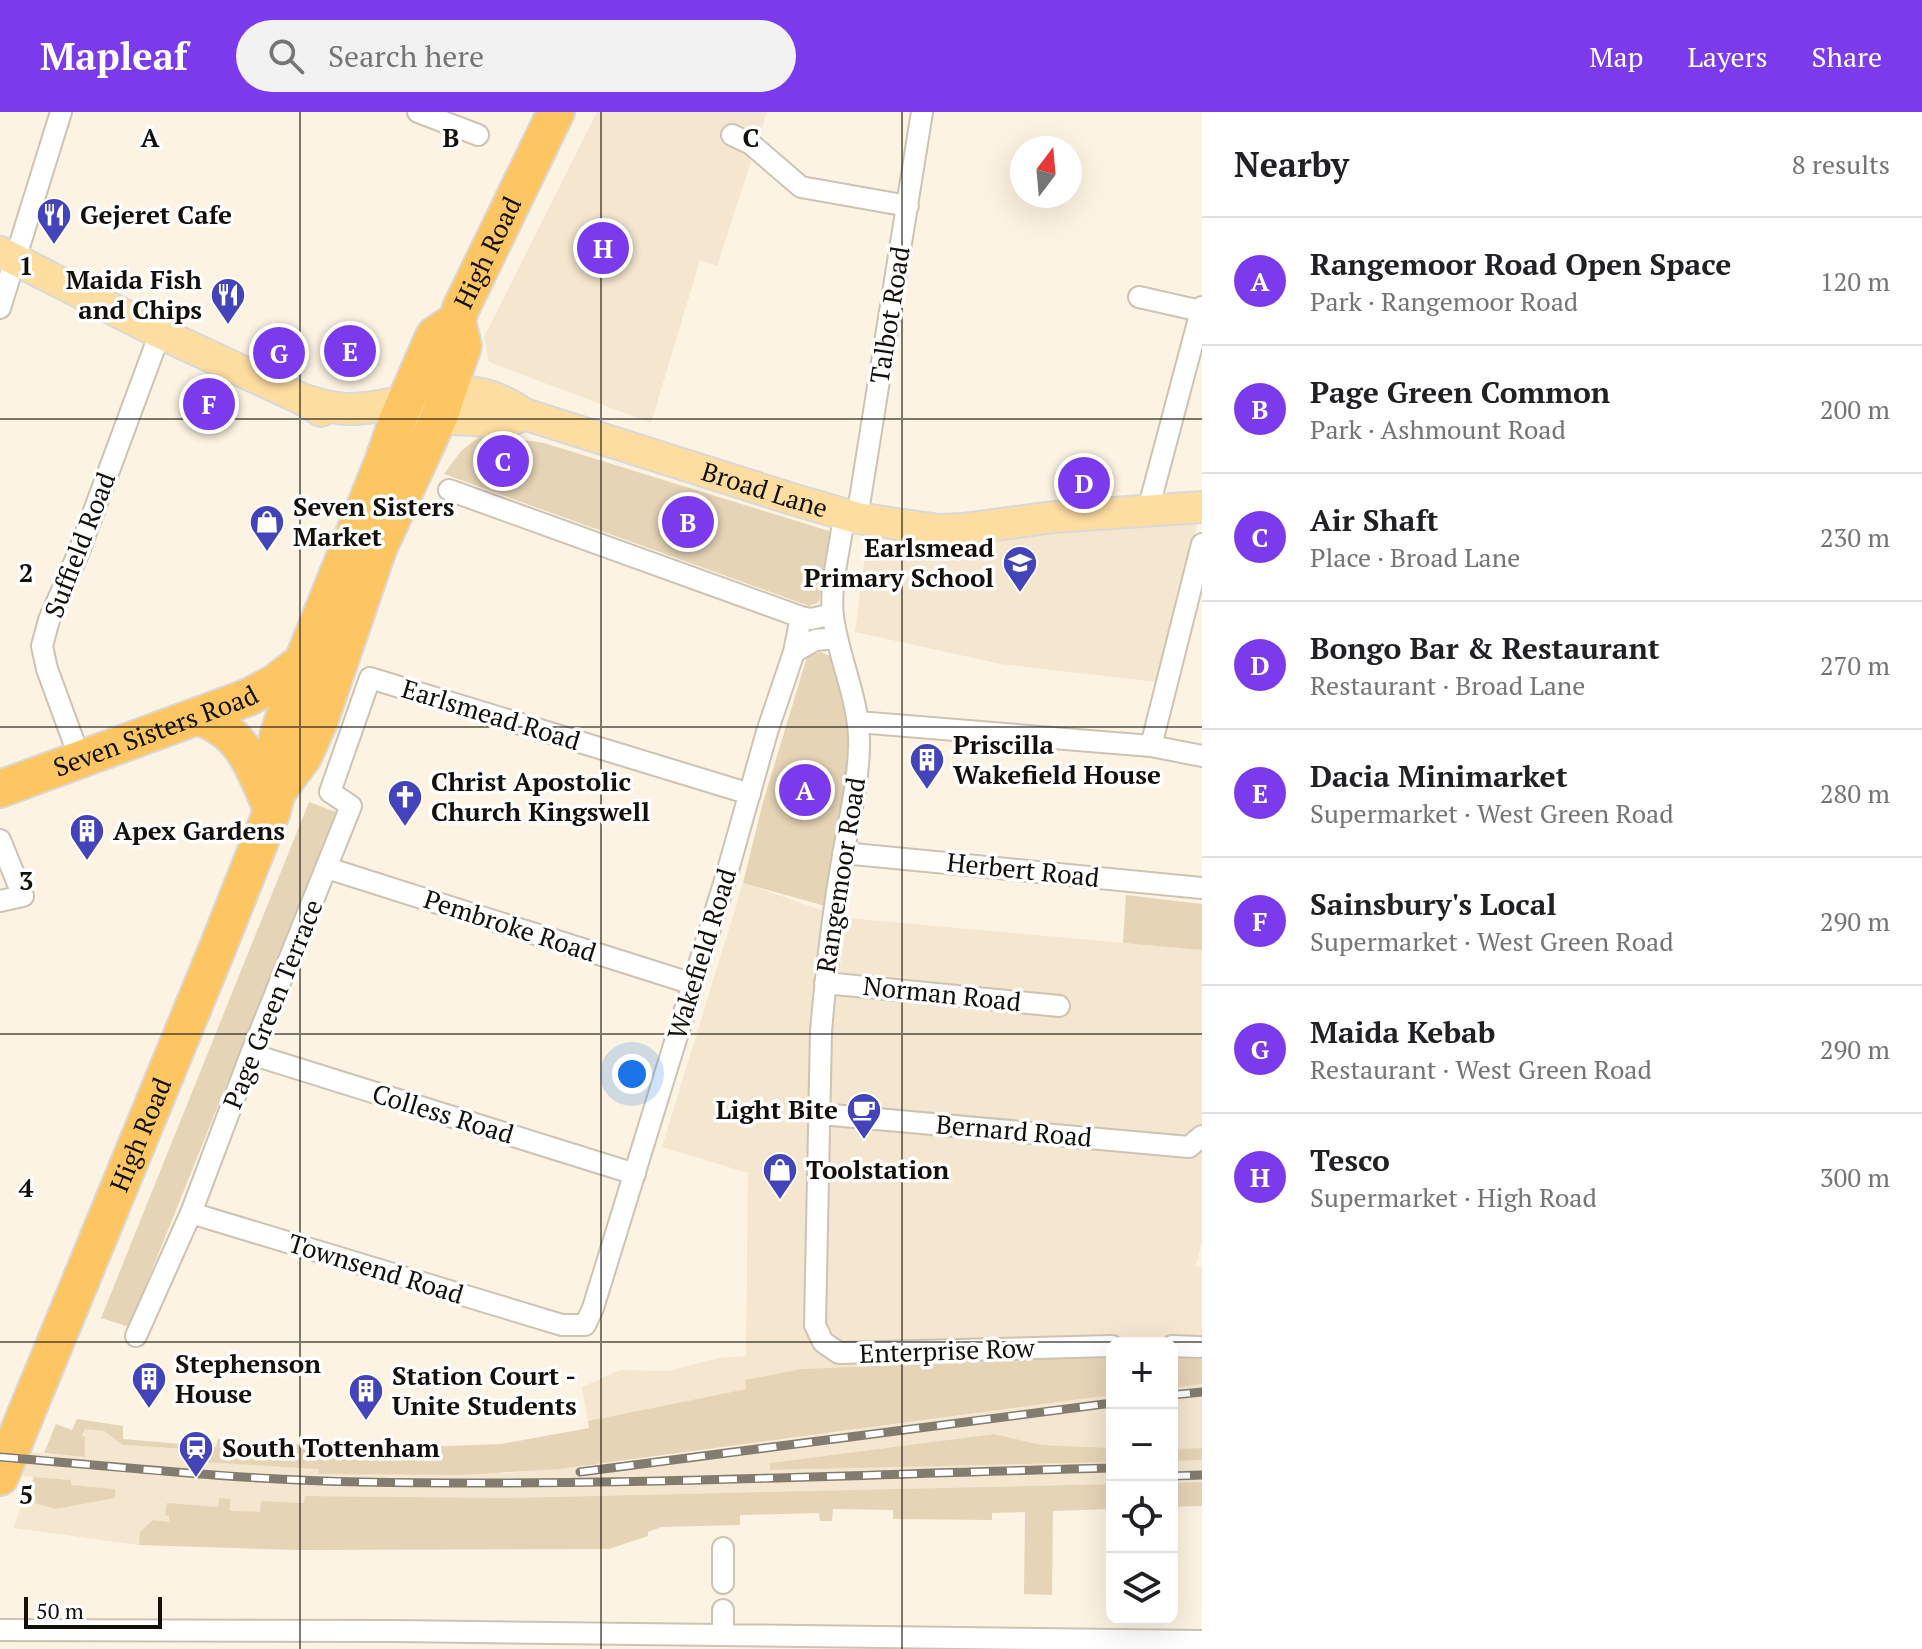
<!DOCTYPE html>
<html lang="en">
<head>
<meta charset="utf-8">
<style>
  body { margin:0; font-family:"PT Serif",serif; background:#f2f2f2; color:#202124 }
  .controls { position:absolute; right:24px; bottom:24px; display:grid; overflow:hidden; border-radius:16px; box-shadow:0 8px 32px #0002 }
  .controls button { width:72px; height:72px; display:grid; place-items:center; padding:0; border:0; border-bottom:2px solid #e0e0e0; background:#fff; color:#202124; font:40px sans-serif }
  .compass { position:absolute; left:1010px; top:24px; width:72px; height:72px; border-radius:50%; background:#fff; box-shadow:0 8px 32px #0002; rotate:16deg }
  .scale { position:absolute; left:24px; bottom:20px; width:138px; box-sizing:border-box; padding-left:8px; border:4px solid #13100a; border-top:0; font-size:22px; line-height:28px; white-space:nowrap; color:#13100a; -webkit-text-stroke:6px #fff; paint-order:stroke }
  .you { position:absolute; left:632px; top:962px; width:28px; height:28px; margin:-20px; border:6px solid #fff; border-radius:50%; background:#1a73e8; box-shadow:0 0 0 12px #1a73e833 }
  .badge { display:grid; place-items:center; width:52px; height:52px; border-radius:50%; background:#7c3aed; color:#fff; font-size:26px; font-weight:700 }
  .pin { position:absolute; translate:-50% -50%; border:4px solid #fff; box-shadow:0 2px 8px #0006 }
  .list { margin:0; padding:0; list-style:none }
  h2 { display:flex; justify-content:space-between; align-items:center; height:104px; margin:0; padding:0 32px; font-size:34px }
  h2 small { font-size:26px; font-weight:400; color:#757577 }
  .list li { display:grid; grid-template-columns:52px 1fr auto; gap:24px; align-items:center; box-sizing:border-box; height:128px; padding:0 32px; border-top:2px solid #e0e0e0 }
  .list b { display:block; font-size:30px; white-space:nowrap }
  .list p { margin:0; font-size:26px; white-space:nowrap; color:#757577 }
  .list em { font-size:26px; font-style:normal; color:#757577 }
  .icon { flex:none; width:44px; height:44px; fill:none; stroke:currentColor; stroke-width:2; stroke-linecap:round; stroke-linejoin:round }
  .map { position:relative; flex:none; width:1202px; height:1537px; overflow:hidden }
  header { display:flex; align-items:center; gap:48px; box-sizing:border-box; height:112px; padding:0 40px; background:#7c3aed; color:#fff }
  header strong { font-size:38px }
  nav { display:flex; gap:44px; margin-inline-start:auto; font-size:28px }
  .search { width:560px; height:72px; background:#f2f2f2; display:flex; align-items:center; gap:20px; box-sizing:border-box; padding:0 28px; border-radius:44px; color:#757577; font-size:30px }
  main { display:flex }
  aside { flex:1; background:#fff }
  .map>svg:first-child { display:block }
  .built { fill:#f4e6cf }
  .green { fill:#e6d4b6 }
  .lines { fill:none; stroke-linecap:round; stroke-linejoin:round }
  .street-casing { stroke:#cdc3b3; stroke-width:24 }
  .primary-casing { stroke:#d9d9d8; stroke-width:34 }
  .highway-casing { stroke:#d9d9d8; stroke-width:40 }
  .street { stroke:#fff; stroke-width:20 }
  .primary { stroke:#fedda1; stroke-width:30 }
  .highway { stroke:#fdc663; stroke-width:36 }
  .rail-casing { stroke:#827c70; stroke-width:9 }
  .rail { stroke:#fff; stroke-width:6; stroke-dasharray:18; stroke-linecap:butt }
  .grid { fill:none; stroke:#13100a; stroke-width:2; stroke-opacity:0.55 }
  .labels { text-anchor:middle; stroke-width:7; stroke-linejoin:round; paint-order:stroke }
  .poi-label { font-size:26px; font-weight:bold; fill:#13100a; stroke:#fff; text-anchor:start }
  .street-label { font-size:26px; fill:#13100a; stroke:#fff }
  .grid-label { font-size:26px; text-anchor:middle; font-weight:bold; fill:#13100a; stroke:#fff; stroke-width:7; stroke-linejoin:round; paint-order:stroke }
</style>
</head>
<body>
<header>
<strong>Mapleaf</strong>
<div class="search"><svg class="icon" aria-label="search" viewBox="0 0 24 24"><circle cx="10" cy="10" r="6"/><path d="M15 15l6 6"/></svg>Search here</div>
<nav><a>Map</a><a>Layers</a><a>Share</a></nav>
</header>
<main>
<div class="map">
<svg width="1202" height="1537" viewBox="0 0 1202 1537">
  <rect width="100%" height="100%" fill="#fdf3e2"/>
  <!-- built -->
  <path class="built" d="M 597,0 L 767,0 L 717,154 L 700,148 L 651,311 L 489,250 L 484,225 Z
    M 1198,409 L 1157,570 L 1001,552 L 855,520 L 867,428 L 914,438 L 988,444 L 990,428 L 1015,422 Z
    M 743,771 L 824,799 L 813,1043 L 847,806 L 1202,838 L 1202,1128 L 1196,1154 L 1202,1156 L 1202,1243 L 1172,1231 L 1112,1231 L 1112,1244 L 801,1257 L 745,1269 L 746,1277 L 588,1309 L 582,1275 L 620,1258 L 668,1259 L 719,1246 L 746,1244 L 748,1061 L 662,1035 Z
    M 1202,1272 L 1202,1336 L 1172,1337 L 1172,1276 Z
    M 1112,1283 L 1112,1336 L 1042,1333 L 994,1322 L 770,1351 L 771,1358 L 1112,1350 L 1112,1372 L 505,1386 L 306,1384 L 305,1391 L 262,1389 L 261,1401 L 229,1399 L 219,1387 L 218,1395 L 165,1403 L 169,1403 L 169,1410 L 140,1420 L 139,1433 L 13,1416 L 25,1385 L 28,1389 L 56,1397 L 114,1386 L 115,1377 L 70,1373 L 70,1368 L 0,1362 L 0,1338 L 85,1345 L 85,1325 L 82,1323 L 84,1316 L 104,1319 L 124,1333 L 187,1337 L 319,1357 L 319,1362 L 507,1361 L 620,1350 Z
    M 1202,1348 L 1202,1370 L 1172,1371 L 1172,1349 Z"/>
  <!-- green -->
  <path class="green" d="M 479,325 L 505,325 L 544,331 L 832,420 L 819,490 L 809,494 L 444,362 L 461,339 Z
    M 820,540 L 830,544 L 836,557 L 851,633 L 825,794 L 743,771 L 763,690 L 807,545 Z
    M 309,690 L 336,700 L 129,1215 L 101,1206 Z
    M 1126,783 L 1202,792 L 1202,838 L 1123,831 Z
    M 1202,1243 L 1202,1272 L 1172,1276 L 1172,1244 Z
    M 1112,1244 L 1112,1283 L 559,1357 L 463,1363 L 319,1362 L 318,1357 L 187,1349 L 187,1337 L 123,1333 L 104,1319 L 85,1317 L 82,1323 L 85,1325 L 85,1345 L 44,1341 L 56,1312 L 72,1318 L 77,1307 L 123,1314 L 123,1327 L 216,1335 L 218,1327 L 367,1337 L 501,1332 L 589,1316 L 588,1309 L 746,1277 L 745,1268 L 801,1257 Z
    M 994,1322 L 1042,1333 L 1112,1336 L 1112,1350 L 770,1358 L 770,1351 Z
    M 1202,1336 L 1202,1348 L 1172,1349 L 1172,1337 Z
    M 34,1365 L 71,1368 L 71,1373 L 115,1377 L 115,1386 L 56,1397 L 27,1389 L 25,1385 Z
    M 1202,1370 L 1202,1394 L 1172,1395 L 1172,1371 Z
    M 1112,1372 L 1112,1397 L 1053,1399 L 1052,1483 L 1024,1482 L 1025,1400 L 992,1401 L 992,1408 L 893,1407 L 893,1398 L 833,1397 L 832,1409 L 820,1409 L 819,1401 L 740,1403 L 740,1413 L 661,1415 L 648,1420 L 648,1424 L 609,1437 L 297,1438 L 139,1433 L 140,1420 L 153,1408 L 169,1410 L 169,1404 L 165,1403 L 167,1391 L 218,1395 L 219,1386 L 230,1387 L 230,1399 L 260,1400 L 261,1389 L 304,1391 L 305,1384 L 505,1386 Z"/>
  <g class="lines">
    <defs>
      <path id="street" d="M 418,0 L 478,23
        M 732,23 L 751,32 L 801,75 L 908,94
        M 1139,185 L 1201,199
        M 0,196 L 61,0
        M 449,378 L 801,505 L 811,507 L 833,502
        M 1148,398 L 1202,195
        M 844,402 C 841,436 829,471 833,505 C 839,549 861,591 859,636 C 858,674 848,712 842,750 C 832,806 826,862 821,919 L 815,1213 L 823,1230 L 839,1241 L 1112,1234
        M 857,406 L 922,0
        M 794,540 L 815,528 L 837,526
        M 858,610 L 1151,634 L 1202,644
        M 1151,634 L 1202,432
        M 80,647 L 47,557 L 42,534 L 49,508 L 78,442 L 160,221
        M 0,728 L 23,784 L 0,789
        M 843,741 L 1202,776
        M 327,756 L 693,872
        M 825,871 L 1059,894
        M 251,942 L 635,1062
        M 821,1002 L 1189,1035 L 1202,1024
        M 191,1101 L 562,1213 L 585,1213 L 593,1196 L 726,765 L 767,620 L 794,540 L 801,505
        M 136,1224 L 191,1101 L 251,942 L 351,694 L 330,680 L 370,566 L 750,682
        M 1172,1234 L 1199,1235
        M 723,1471 L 723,1436
        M 0,1518 L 397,1519 L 1202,1529
        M 723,1523 L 723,1498"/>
      <g id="primary">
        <path d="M 0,140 L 160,221 L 304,288 L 321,299"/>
        <path id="s1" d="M 304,288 C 318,292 333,297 348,297 C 413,297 460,255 524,302 L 792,387 L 857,406 L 897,412 L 939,418 L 963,417 L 1054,405 L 1202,395"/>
        <path d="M 417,305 L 507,310 L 524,302"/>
      </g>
      <g id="highway">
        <path d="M 198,605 C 241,617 254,655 270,693"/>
        <path id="s2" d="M 0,677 L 249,585 L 275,571 L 306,547"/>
        <path id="s3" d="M 277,680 L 303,645 L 319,610 L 378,437 L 439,305 L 463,234 L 457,208 L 461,196 L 556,0"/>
        <path id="s4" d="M 0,1365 L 218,835 L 272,699 L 277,680 L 275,642 L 278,624 L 303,549 L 383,350 L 397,309 L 434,224 L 457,208"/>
      </g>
    </defs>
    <!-- street casing -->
    <use href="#street" class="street-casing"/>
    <!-- primary casing -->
    <use href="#primary" class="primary-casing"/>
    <!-- highway casing -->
    <use href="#highway" class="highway-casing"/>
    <!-- street -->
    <use href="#street" class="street"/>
    <!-- primary -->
    <use href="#primary" class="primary"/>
    <!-- highway -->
    <use href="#highway" class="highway"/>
    <defs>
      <path id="rail" d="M 1172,1283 L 1202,1280
        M 0,1345 C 121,1355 241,1368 362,1370 C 612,1375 862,1362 1112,1356
        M 580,1360 L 1112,1291
        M 1172,1364 L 1202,1363"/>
    </defs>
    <!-- rail casing -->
    <use href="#rail" class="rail-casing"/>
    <!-- rail -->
    <use href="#rail" class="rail"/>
  </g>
  <!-- grid -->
  <path class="grid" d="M 300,0 L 300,1537M 601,0 L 601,1537M 902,0 L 902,1537M 0,307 L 1202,307M 0,615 L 1202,615M 0,922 L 1202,922M 0,1230 L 1202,1230"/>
  <!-- icons -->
  <defs>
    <symbol id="restaurant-pin" viewBox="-11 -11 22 30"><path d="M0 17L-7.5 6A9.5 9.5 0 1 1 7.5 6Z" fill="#4344b9" stroke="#fff"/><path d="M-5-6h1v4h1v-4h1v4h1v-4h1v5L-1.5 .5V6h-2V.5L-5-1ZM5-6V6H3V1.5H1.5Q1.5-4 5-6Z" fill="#fff"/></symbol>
    <symbol id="shop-pin" viewBox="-11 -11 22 30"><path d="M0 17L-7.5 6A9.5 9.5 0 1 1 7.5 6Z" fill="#4344b9" stroke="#fff"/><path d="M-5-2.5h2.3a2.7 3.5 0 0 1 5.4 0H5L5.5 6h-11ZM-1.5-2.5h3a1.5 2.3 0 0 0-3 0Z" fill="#fff"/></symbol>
    <symbol id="school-pin" viewBox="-11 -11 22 30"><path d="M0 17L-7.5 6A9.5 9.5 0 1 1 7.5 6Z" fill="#4344b9" stroke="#fff"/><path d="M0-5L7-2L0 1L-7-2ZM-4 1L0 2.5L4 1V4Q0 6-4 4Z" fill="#fff"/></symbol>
    <symbol id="building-pin" viewBox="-11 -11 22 30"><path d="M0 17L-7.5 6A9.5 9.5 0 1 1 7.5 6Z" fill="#4344b9" stroke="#fff"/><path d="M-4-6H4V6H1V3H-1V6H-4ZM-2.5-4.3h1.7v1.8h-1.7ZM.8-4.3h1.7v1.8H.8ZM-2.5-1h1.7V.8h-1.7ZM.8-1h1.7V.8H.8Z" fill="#fff"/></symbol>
    <symbol id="church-pin" viewBox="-11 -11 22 30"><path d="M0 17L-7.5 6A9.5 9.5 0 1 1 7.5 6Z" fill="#4344b9" stroke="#fff"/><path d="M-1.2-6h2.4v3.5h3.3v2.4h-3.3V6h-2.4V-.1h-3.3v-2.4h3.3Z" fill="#fff"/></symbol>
    <symbol id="cafe-pin" viewBox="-11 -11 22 30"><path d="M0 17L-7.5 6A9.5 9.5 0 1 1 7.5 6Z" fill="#4344b9" stroke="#fff"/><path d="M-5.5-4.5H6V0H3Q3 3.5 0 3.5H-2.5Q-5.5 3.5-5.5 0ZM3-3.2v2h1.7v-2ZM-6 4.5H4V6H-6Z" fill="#fff"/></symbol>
    <symbol id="station-pin" viewBox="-11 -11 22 30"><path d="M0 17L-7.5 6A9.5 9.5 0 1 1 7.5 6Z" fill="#4344b9" stroke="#fff"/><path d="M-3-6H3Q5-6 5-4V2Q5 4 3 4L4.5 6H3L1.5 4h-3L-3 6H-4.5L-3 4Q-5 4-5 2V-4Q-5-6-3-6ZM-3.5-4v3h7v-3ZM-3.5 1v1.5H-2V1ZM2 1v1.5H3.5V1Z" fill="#fff"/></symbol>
  </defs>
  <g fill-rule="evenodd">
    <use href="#restaurant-pin" x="34" y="83" width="40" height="54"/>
    <use href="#restaurant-pin" x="208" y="163" width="40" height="54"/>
    <use href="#shop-pin" x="247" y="390" width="40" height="54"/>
    <use href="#school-pin" x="1000" y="431" width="40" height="54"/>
    <use href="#building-pin" x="907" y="628" width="40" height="54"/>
    <use href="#church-pin" x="385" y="665" width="40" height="54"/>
    <use href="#building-pin" x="67" y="699" width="40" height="54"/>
    <use href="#cafe-pin" x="844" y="978" width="40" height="54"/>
    <use href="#shop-pin" x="760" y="1038" width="40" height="54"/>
    <use href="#building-pin" x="129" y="1247" width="40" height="54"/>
    <use href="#building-pin" x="346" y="1259" width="40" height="54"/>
    <use href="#station-pin" x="176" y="1316" width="40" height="54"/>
  </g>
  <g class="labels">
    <!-- poi labels -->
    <g class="poi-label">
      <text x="80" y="112">Gejeret Cafe</text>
      <text x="202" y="177" text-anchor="end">Maida Fish<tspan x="202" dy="30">and Chips</tspan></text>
      <text x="293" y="404">Seven Sisters<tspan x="293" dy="30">Market</tspan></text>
      <text x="994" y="445" text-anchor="end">Earlsmead<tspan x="994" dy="30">Primary School</tspan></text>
      <text x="953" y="642">Priscilla<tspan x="953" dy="30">Wakefield House</tspan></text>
      <text x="431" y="679">Christ Apostolic<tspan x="431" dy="30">Church Kingswell</tspan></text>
      <text x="113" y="728">Apex Gardens</text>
      <text x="838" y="1007" text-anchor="end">Light Bite</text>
      <text x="806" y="1067">Toolstation</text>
      <text x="175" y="1261">Stephenson<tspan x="175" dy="30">House</tspan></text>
      <text x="392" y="1273">Station Court -<tspan x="392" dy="30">Unite Students</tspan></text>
      <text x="222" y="1345">South Tottenham</text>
    </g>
    <!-- street labels -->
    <g class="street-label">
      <text dy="9" stroke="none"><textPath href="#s3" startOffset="586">High Road</textPath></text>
      <text transform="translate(890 203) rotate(-81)" y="9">Talbot Road</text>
      <text dy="9" stroke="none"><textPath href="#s1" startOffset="480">Broad Lane</textPath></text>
      <text transform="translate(80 433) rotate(-69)" y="9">Suffield Road</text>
      <text transform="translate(491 603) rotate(17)" y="9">Earlsmead Road</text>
      <text dy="9" stroke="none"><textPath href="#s2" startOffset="166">Seven Sisters Road</textPath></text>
      <text transform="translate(1023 758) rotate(6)" y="9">Herbert Road</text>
      <text transform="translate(841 763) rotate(-81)" y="9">Rangemoor Road</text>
      <text transform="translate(510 814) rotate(18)" y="9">Pembroke Road</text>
      <text transform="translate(702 842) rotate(-73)" y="9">Wakefield Road</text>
      <text transform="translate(942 882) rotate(6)" y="9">Norman Road</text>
      <text transform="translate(273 892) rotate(-68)" y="9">Page Green Terrace</text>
      <text transform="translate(443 1002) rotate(17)" y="9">Colless Road</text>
      <text transform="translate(1014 1019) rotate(5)" y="9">Bernard Road</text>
      <text dy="9" stroke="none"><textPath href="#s4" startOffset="370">High Road</textPath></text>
      <text transform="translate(376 1157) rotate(17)" y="9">Townsend Road</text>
      <text transform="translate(947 1239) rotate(-2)" y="9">Enterprise Row</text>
    </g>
  </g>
  <g class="grid-label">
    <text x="150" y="35">A</text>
    <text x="451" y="35">B</text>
    <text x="751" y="35">C</text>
    <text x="26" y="163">1</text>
    <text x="26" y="470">2</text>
    <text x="26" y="778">3</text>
    <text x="26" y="1085">4</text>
    <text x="26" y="1392">5</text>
  </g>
</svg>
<div class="controls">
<button>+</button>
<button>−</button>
<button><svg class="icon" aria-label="locate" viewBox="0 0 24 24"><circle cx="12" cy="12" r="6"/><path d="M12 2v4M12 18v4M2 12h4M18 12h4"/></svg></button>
<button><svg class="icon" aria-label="layers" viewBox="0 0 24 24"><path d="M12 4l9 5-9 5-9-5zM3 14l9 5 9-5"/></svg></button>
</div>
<svg class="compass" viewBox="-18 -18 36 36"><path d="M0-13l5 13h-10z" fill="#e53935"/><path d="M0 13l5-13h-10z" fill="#757577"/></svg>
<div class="scale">50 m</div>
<div class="you"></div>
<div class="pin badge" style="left:805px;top:678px">A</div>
<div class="pin badge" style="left:688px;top:410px">B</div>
<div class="pin badge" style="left:503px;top:349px">C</div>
<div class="pin badge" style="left:1084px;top:371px">D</div>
<div class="pin badge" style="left:350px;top:239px">E</div>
<div class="pin badge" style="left:209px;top:292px">F</div>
<div class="pin badge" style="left:279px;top:241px">G</div>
<div class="pin badge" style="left:603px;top:136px">H</div>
</div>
<aside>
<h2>Nearby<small>8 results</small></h2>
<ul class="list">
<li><span class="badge">A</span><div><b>Rangemoor Road Open Space</b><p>Park · Rangemoor Road</p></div><em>120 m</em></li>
<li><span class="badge">B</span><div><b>Page Green Common</b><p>Park · Ashmount Road</p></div><em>200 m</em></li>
<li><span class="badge">C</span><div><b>Air Shaft</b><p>Place · Broad Lane</p></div><em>230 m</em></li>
<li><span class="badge">D</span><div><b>Bongo Bar &amp; Restaurant</b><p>Restaurant · Broad Lane</p></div><em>270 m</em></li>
<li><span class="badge">E</span><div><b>Dacia Minimarket</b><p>Supermarket · West Green Road</p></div><em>280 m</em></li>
<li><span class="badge">F</span><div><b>Sainsbury's Local</b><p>Supermarket · West Green Road</p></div><em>290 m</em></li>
<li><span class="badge">G</span><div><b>Maida Kebab</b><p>Restaurant · West Green Road</p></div><em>290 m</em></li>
<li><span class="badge">H</span><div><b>Tesco</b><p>Supermarket · High Road</p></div><em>300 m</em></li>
</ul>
</aside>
</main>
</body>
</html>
